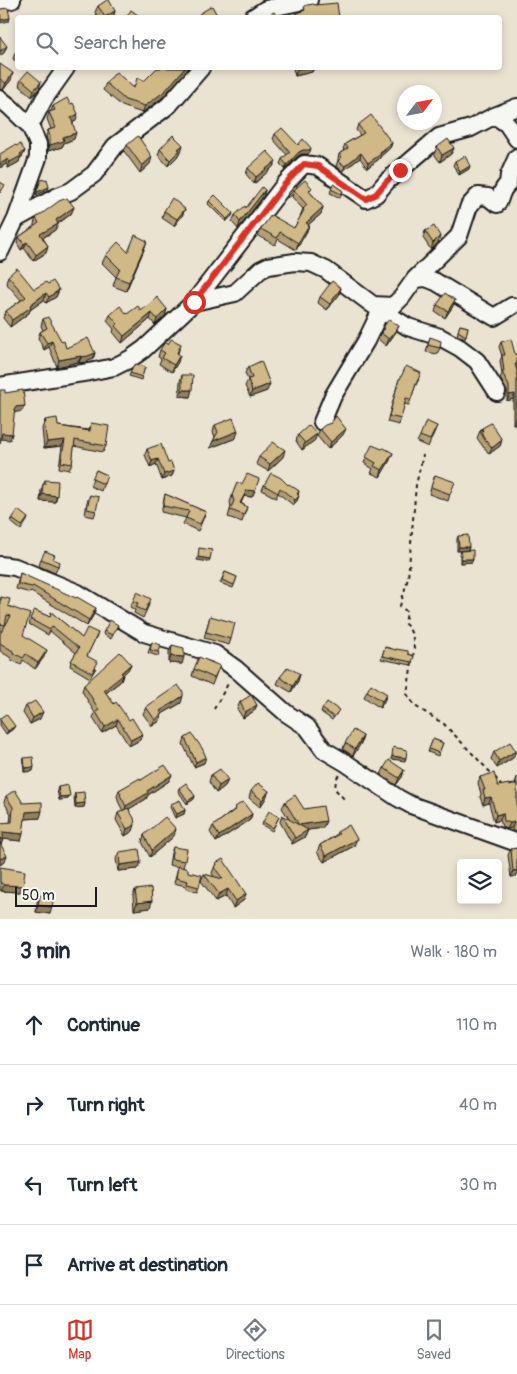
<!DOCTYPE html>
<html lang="en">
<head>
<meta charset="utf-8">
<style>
  body { margin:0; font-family:Pangolin,sans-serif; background:#f6f6f7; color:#1f2937 }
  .controls { position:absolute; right:15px; bottom:15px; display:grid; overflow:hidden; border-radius:5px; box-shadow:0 2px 8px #0003 }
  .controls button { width:45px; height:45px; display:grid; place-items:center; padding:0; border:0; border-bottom:1px solid #e0e1e3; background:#fff; color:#1f2937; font:25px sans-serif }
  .compass { position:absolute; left:397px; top:85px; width:45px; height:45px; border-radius:50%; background:#fff; box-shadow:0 2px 8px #0003; rotate:58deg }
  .scale { position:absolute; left:15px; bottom:12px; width:82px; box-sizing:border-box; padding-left:5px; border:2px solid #1c1c1c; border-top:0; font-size:14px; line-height:18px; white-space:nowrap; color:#1c1c1c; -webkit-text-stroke:4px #f6f6f2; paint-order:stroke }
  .stop { position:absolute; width:15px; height:15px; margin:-11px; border:4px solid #d93025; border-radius:50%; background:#fff }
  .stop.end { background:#d93025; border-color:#fff; box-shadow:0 1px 5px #0008 }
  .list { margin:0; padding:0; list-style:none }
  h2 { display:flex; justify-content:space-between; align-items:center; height:65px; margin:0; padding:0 20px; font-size:21px }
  h2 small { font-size:16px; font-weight:400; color:#747a83 }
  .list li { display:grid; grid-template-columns:32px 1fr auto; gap:15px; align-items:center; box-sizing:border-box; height:80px; padding:0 20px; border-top:1px solid #e0e1e3 }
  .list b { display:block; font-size:19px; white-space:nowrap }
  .list em { font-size:16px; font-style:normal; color:#747a83 }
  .icon { flex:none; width:28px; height:28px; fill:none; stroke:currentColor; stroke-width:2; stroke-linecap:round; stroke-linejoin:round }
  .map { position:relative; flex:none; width:517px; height:919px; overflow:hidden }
  .search { position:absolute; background:#fff; box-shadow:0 2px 8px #0003; left:15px; right:15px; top:15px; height:55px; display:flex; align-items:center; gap:12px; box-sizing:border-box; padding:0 18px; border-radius:5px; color:#747a83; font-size:19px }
  .sheet { height:385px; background:#fff }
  nav { display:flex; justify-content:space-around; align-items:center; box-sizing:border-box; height:70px; border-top:1px solid #e0e1e3; background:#fff; font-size:14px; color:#747a83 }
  nav a { display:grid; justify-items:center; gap:2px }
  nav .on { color:#d93025 }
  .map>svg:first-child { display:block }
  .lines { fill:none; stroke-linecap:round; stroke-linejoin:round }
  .minor-casing { stroke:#1c1c1c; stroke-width:20 }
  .path { stroke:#1c1c1c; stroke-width:2; stroke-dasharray:4 4; stroke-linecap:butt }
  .minor { stroke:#f6f6f2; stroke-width:16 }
  .wall { fill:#b39e74; stroke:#1c1c1c }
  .shaded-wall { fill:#92815e; stroke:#1c1c1c }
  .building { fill:#d0b887; stroke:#1c1c1c }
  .route { stroke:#d93025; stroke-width:6 }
</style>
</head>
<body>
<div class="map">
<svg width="517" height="919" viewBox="0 0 517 919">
  <rect width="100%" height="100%" fill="#ebe3d2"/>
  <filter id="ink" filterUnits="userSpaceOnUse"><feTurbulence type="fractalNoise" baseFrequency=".02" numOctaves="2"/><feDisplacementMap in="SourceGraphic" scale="10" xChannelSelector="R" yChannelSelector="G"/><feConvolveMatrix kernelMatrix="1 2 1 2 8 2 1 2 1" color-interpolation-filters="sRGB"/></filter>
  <g filter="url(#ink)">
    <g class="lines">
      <defs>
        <path id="minor" d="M 0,2 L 12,0
          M 252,18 L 266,9 L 309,0
          M 0,99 L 9,106 L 30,126 L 38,144 L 38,158 L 16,219 L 0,252
          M 492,117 L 497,117 L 507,124 L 517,139
          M 30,126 L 44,99 L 66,68
          M 16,219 L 56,197 L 71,191 L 94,174 L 115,146 L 169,105 L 201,68
          M 415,279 L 426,278 L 436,282 L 494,317 L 512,306
          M 194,302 L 235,293 L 260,270 L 268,266 L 295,262 L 311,263 L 326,270 L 373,305 L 408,327 L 440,337 L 460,348 L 477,361 L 497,392
          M 373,305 L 393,306 L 402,297 L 415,279 L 459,236 L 469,206 L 478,196 L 488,197 L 497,204 C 503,196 499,191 508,184 L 509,175 L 517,157
          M 0,386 L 89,372 L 114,367 L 130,359 L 144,349 L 194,302 L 285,184 L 304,164 L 318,166 L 366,199 L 376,194 L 387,181 L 439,137 L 471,128 L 492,117 L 517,107
          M 322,422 L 333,396 L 366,341 L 381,310
          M 0,565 L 15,567 L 78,593 L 144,633 L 215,654 L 236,669 L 286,713 L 307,727 L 324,750 L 346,763 L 398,798 L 411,805 L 517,843"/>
      </defs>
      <!-- minor casing -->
      <use href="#minor" class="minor-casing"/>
      <!-- path -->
      <path class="path" d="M 413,657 C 415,646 414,632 405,624 L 407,612 L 400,606 L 408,578 L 416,485 L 423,455
        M 412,662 L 407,694 L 415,706 L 444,724 L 492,774
        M 214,709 L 229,682
        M 339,775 L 336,779 L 335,789 L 345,800
        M 495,777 L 502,787"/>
      <!-- minor -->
      <use href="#minor" class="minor"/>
    </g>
    <!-- wall -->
    <path class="wall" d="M 98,6 L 115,11 L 113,17 L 98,18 L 95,12 Z
      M 18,49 L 18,63 L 13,59 L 15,53 Z
      M 0,64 L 11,80 L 3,90 L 0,88 Z
      M 157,68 L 189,68 L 162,98 L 142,113 L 122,106 L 103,90 L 106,83 L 134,87 L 144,81 Z
      M 293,68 L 314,68 L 312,72 L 295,76 Z
      M 21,79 L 39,89 L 32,97 L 19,85 Z
      M 53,106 L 76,121 L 73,122 L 74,139 L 64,143 L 62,147 L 48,151 L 48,144 L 46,136 L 48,130 L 51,129 L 47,119 L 49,112 L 51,111 Z
      M 358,125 L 392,143 L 390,148 L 381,156 L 379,159 L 367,168 L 360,158 L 343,171 L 336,166 L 338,160 L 338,159 L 339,154 L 344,150 L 343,149 L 345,144 L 360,135 L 356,130 Z
      M 275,134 L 298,145 L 310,152 L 308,154 L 301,154 L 297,157 L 285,169 L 280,164 L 282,159 L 287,155 L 273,139 Z
      M 127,145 L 150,164 L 140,173 L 124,151 Z
      M 16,146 L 25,151 L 22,157 L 20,158 L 19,162 L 8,168 L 6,164 L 0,168 Z
      M 437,147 L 454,148 L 451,154 L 440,162 L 434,154 Z
      M 160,149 L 181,152 L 179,153 L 177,157 L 168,166 L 158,155 Z
      M 455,161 L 469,169 L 459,175 L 453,165 Z
      M 273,167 L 254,184 L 246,174 L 248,168 Z
      M 333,184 L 343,191 L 340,198 L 330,193 Z
      M 297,187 L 310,192 L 323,207 L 321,214 L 309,224 L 307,231 L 296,250 L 278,239 L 275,245 L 258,236 L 261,229 L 294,228 L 301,216 L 300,216 L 303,209 L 292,197 L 293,194 L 288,198 L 287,197 L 288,194 Z
      M 265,190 L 263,197 L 238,229 L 232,222 L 235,215 L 246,208 Z
      M 209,201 L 232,216 L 226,222 L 208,204 Z
      M 74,207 L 71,214 L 58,224 L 55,230 L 43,238 L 48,246 L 46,253 L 33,261 L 24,248 L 21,250 L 17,243 L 19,237 L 34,226 L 34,224 L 36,218 Z
      M 185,209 L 182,216 L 174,226 L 162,218 L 164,211 Z
      M 425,231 L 438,243 L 431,250 L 423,238 Z
      M 147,241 L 126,291 L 113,286 L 116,277 L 102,263 L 106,255 L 128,252 Z
      M 8,276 L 34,289 L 48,284 L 59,290 L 56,297 L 46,303 L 44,300 L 30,310 L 29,313 L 10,327 L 3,318 L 6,311 L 21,300 L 6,283 Z
      M 341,288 L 339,295 L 327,310 L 318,303 L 320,297 Z
      M 437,305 L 453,306 L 445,318 L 435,312 Z
      M 167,309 L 165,316 L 155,325 L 150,319 L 122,343 L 113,332 L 114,329 L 107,321 L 110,315 L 127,314 L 141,311 Z
      M 43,319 L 62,342 L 66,348 L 95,353 L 93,359 L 86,362 L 79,363 L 78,362 L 57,367 L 49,347 L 44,350 L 38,338 L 40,332 L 43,330 L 41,326 Z
      M 460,325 L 468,327 L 465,339 L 457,335 Z
      M 384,326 L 396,332 L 386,346 L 378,339 Z
      M 430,337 L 440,348 L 437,354 L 426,352 Z
      M 501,342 L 515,354 L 517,354 L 517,424 L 513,424 L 513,399 L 507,401 L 507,391 L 500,378 L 502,374 L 500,361 L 502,356 L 499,347 Z
      M 168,344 L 181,344 L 178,353 L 178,362 L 172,372 L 159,364 L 161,359 L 158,357 L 160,350 Z
      M 133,366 L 145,367 L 141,380 L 129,376 Z
      M 248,367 L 267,391 L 250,397 L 245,386 L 248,380 L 245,373 Z
      M 182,375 L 190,397 L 179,396 L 180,381 Z
      M 399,379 L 419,379 L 415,387 L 409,405 L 404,404 L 399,425 L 387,422 Z
      M 45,420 L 58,426 L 89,430 L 91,423 L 106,446 L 103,452 L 74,446 L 72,464 L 69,470 L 59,468 L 62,446 L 44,448 L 42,429 Z
      M 215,425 L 236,438 L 210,448 L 215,437 L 213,432 Z
      M 437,426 L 428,447 L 417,442 L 420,436 Z
      M 482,428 L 502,440 L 500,446 L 489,454 L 485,448 L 484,448 L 477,438 L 480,431 L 481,431 Z
      M 320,429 L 343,435 L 328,449 L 317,436 Z
      M 298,435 L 315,440 L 302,450 L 296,441 Z
      M 147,449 L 168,463 L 174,471 L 172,476 L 162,480 L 156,464 L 150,467 L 145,455 Z
      M 259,457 L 283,457 L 268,471 L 256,464 Z
      M 366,457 L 390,460 L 380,477 L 371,473 L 373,469 L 364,463 Z
      M 96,470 L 107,475 L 101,491 L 90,486 Z
      M 435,475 L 450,494 L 448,501 L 429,494 Z
      M 45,480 L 57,496 L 55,502 L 40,501 L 41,490 Z
      M 237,483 L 252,497 L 244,496 L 241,503 L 247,507 L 242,522 L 228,517 L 231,507 L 230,502 Z
      M 264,485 L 288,485 L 299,491 L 297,501 L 293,505 L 278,493 L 276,498 L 262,490 Z
      M 165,494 L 206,512 L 198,531 L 183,524 L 186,518 L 161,512 Z
      M 90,495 L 96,511 L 94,517 L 85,515 L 87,502 Z
      M 28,518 L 27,521 L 21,530 L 11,522 L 12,519 Z
      M 458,536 L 469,547 L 468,550 L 457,551 L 457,539 Z
      M 461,551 L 473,559 L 472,562 L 460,563 L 460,554 Z
      M 41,559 L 53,560 L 60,562 L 55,573 L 39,566 Z
      M 225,572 L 237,577 L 233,588 L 220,583 Z
      M 20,573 L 94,614 L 87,626 L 31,592 L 30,593 L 16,589 Z
      M 1,597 L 8,606 L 23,635 L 44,657 L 35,669 L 23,660 L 21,665 L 10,659 L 11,658 L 0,651 L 0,634 L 2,632 L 0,631 L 0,600 Z
      M 133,601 L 149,605 L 143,618 L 134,613 L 135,610 L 130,607 Z
      M 34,610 L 50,617 L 51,612 L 82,638 L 98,633 L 87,656 L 96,668 L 90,678 L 70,666 L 71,661 L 76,653 L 50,631 L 48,635 L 29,624 Z
      M 210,616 L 231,639 L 229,645 L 204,638 Z
      M 118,625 L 111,639 L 103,634 L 104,631 Z
      M 152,642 L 159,652 L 158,656 L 148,653 Z
      M 172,645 L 182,664 L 169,663 L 169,652 Z
      M 385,647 L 414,656 L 411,665 L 381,659 Z
      M 131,664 L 128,670 L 123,675 L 121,681 L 106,693 L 140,740 L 129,746 L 116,725 L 102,733 L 93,718 L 95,713 L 82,691 L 84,685 Z
      M 194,669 L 217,672 L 212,685 L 192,676 Z
      M 300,674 L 298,681 L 291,692 L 277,684 L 280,677 Z
      M 367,691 L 387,694 L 384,701 L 380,708 L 364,697 Z
      M 240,702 L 257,705 L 254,711 L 243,718 L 237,709 Z
      M 181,703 L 162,714 L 160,721 L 152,726 L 143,714 L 146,707 Z
      M 26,706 L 40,719 L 30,724 L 23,713 Z
      M 322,709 L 337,713 L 332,720 L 321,712 Z
      M 0,718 L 13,729 L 6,734 L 0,725 Z
      M 363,736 L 361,743 L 353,756 L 343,749 L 345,743 Z
      M 185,738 L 204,763 L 194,767 L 183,744 Z
      M 433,739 L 443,743 L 438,756 L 428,752 Z
      M 494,752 L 513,758 L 497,768 L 491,759 Z
      M 24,758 L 33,771 L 24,772 L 23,761 Z
      M 384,768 L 404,770 L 402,777 L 396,785 L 381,775 Z
      M 211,775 L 228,780 L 225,786 L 216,793 L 209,782 Z
      M 480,777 L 498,786 L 516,784 L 515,783 L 517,777 L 517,832 L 512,831 L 512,828 L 507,829 L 502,827 L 500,820 L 494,822 L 489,803 L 483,805 L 480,797 L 481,794 L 478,783 Z
      M 141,780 L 169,781 L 148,795 L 146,799 L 129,809 L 133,831 L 125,836 L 116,820 L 118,813 L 123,811 L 118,801 L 118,799 L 117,796 L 119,790 Z
      M 58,787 L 70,796 L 68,799 L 59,800 L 57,790 Z
      M 179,788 L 195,796 L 194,799 L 187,804 L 178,791 Z
      M 251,791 L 266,798 L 260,807 L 249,798 Z
      M 75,793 L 85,803 L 84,807 L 75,808 L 74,796 Z
      M 6,796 L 23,803 L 40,818 L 25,819 L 21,841 L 3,839 L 1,845 L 4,862 L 0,865 L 0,823 L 10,823 L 11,814 L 4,802 Z
      M 285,802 L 304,809 L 323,828 L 308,830 L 305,837 L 292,844 L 280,822 L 282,815 L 289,819 L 282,808 Z
      M 171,804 L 185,810 L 184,814 L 175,818 L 170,807 Z
      M 235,807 L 252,814 L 250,820 L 216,842 L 210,832 L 213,826 L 234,810 Z
      M 279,817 L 272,831 L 262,825 L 263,822 Z
      M 337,832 L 354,846 L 324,862 L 317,852 L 320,845 L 336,835 Z
      M 144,835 L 174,836 L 150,857 L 142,842 Z
      M 173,847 L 185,861 L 183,867 L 188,872 L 199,887 L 197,892 L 186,889 L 186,886 L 174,883 L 178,867 L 169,865 L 171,853 Z
      M 517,848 L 517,876 L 511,877 L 508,855 L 511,849 Z
      M 119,852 L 138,869 L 118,871 L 116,859 Z
      M 216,863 L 246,894 L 244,900 L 233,908 L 226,896 L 216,901 L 201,881 L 204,874 L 214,877 L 212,873 Z
      M 0,867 L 20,892 L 1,891 L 0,890 Z
      M 135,890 L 150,908 L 134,910 L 133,896 Z
      M 40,895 L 50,914 L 36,912 L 37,902 Z"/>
    <!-- shaded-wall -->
    <path class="shaded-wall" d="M 115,11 L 113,18 L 104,18 Z
      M 10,18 L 9,21 L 0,23 L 1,20 Z
      M 7,46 L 4,53 L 0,56 L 0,51 Z
      M 185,68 L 189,68 L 162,98 L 142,113 L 145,106 Z
      M 303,68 L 314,68 L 312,72 L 295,76 L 297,69 Z
      M 13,73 L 11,80 L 3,90 L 6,83 Z
      M 41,82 L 39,89 L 32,97 L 34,90 Z
      M 78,114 L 76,121 L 69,124 L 71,118 Z
      M 76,133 L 74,139 L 64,143 L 62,147 L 48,151 L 50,145 L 63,137 Z
      M 392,143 L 390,148 L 381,156 L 379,159 L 367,168 L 368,163 Z
      M 183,145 L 181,152 L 179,153 L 177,157 L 168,166 L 170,160 L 178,149 Z
      M 311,148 L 310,152 L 308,154 L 301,154 L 297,157 L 285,169 L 287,165 L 299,152 L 303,150 Z
      M 454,148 L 451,154 L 440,162 L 442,155 Z
      M 25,151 L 22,157 L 20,158 L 19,162 L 8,168 L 10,162 L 20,154 Z
      M 361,153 L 360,158 L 343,171 L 345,166 Z
      M 152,157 L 150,164 L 140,173 L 142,166 Z
      M 8,159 L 6,164 L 0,168 L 0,164 Z
      M 276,161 L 273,167 L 254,184 L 256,177 Z
      M 470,166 L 469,169 L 459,175 L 460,172 Z
      M 49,187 L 48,190 L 36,195 L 37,192 Z
      M 265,190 L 263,197 L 238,229 L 240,222 Z
      M 74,207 L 71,214 L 57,224 L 58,224 L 55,230 L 38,241 L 40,234 L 56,220 Z
      M 323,207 L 321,214 L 303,229 L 306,223 Z
      M 185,209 L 182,216 L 174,226 L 177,219 Z
      M 233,213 L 232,216 L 226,222 L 227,219 Z
      M 309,225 L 307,231 L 296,250 L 298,243 Z
      M 440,236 L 438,243 L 431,250 L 433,243 Z
      M 147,241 L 144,250 L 126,291 L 129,282 Z
      M 27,242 L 24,248 L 21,250 L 24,244 Z
      M 48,246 L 46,253 L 33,261 L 36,255 Z
      M 341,288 L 339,295 L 327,310 L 330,304 Z
      M 59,290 L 56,297 L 46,303 L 49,297 Z
      M 46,293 L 44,300 L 30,310 L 29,313 L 10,327 L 12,320 L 30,305 Z
      M 455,300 L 453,306 L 445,318 L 448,311 Z
      M 167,309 L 165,316 L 155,325 L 157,319 Z
      M 152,313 L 150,319 L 122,343 L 124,336 Z
      M 399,326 L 396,332 L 386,346 L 389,339 Z
      M 52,341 L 49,347 L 44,350 L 47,343 Z
      M 95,353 L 93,359 L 86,362 L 79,363 L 81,357 Z
      M 180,355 L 178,362 L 172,372 L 174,365 Z
      M 81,356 L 78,362 L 57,367 L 59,360 Z
      M 270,384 L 267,391 L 250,397 L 252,391 Z
      M 182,390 L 192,390 L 190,397 L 179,396 Z
      M 515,394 L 513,399 L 507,401 L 509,395 Z
      M 25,406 L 22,411 L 13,413 L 15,407 Z
      M 515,418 L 517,418 L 517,424 L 513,424 Z
      M 346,429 L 343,435 L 328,449 L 331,442 Z
      M 238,431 L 236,438 L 210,448 L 213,441 Z
      M 2,433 L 12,434 L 10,440 L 0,439 Z
      M 317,434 L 315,440 L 302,450 L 305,443 Z
      M 65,440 L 62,446 L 44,448 L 47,442 Z
      M 502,440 L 500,446 L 489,454 L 492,448 Z
      M 285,450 L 283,457 L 268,471 L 270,464 Z
      M 393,453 L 390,460 L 380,477 L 382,470 Z
      M 158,459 L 156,464 L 150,467 L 152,461 Z
      M 174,471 L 172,476 L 162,480 L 164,474 Z
      M 247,490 L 255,491 L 252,497 L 244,496 L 238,509 Z
      M 42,494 L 57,496 L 55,502 L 40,501 Z
      M 299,496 L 297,501 L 293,505 L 295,500 Z
      M 459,547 L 469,547 L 468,550 L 457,551 Z
      M 198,557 L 210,559 L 209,562 L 197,560 Z
      M 461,559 L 473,559 L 472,562 L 460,563 Z
      M 96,608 L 94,614 L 87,626 L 89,620 Z
      M 47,650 L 44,657 L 35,669 L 38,663 Z
      M 171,656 L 184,657 L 182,664 L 169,663 Z
      M 131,664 L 128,670 L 123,675 L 121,681 L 102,696 L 104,690 Z
      M 300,674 L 298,681 L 291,692 L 293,686 Z
      M 387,694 L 384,701 L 380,708 L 382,701 Z
      M 183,696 L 181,703 L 162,714 L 160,721 L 152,726 L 155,720 L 160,711 Z
      M 257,705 L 254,711 L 243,718 L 245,712 Z
      M 43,712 L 40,719 L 30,724 L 33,718 Z
      M 118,719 L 116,725 L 102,733 L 105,727 Z
      M 15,726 L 13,729 L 6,734 L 8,731 Z
      M 142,734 L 140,740 L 129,746 L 131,740 Z
      M 363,736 L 361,743 L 353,756 L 355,749 Z
      M 516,751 L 513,758 L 497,768 L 499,761 Z
      M 392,756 L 406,758 L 405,761 L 391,759 Z
      M 206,757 L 204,763 L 194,767 L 196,762 Z
      M 34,767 L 33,771 L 24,772 L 25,768 Z
      M 404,770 L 402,777 L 396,785 L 399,778 Z
      M 172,775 L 169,781 L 148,795 L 146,799 L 124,812 L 126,806 L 147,791 Z
      M 228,780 L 225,786 L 216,793 L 219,786 Z
      M 269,791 L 266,798 L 260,807 L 262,800 Z
      M 70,796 L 68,799 L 59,800 L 60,797 Z
      M 195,796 L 194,799 L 187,804 L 188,801 Z
      M 491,797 L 489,803 L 483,805 L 485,798 Z
      M 85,803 L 84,807 L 75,808 L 76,804 Z
      M 185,810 L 184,814 L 175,818 L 177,814 Z
      M 42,811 L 40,818 L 23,819 L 26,812 Z
      M 503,813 L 500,820 L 494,822 L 496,815 Z
      M 252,814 L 250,820 L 216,842 L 219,836 Z
      M 326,821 L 323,828 L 308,830 L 305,837 L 292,844 L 299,825 Z
      M 514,822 L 512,828 L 507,829 L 510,823 Z
      M 135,825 L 133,831 L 125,836 L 127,829 Z
      M 176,829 L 174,836 L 150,857 L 152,850 Z
      M 3,832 L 23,834 L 21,841 L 3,839 L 1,845 L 0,845 L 0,839 Z
      M 357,839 L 354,846 L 324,862 L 326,856 Z
      M 7,856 L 4,862 L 0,865 L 0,859 Z
      M 141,862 L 138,869 L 118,871 L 120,865 Z
      M 517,870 L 517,876 L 511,877 L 513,871 Z
      M 4,885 L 23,886 L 20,892 L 1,891 Z
      M 228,889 L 226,896 L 216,901 L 219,894 Z
      M 246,894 L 244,900 L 233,908 L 236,901 Z
      M 152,901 L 150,908 L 134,910 L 137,903 Z
      M 38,905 L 52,907 L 50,914 L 36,912 Z"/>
    <!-- building -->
    <path class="building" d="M 107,0 L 109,0 L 115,11 L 105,17 L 98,6 Z
      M 337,3 L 339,18 L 293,18 L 297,16 L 296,14 L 305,10 L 304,7 L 307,5 L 314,4 L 315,5 Z
      M 212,6 L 217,15 L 214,17 L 214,18 L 201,18 L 199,14 Z
      M 8,8 L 10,18 L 1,20 L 0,9 Z
      M 131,10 L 142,18 L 126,18 Z
      M 274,12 L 278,18 L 264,18 L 272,13 Z
      M 0,37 L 7,46 L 0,51 Z
      M 0,64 L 13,73 L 6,83 L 0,79 Z
      M 157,68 L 185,68 L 165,91 L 145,106 L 125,100 L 106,83 L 116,72 L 134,88 L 137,78 L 144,81 Z
      M 28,71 L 41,82 L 34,90 L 21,79 Z
      M 67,98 L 70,104 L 73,103 L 78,114 L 71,118 L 76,133 L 63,137 L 64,141 L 50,145 L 50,137 L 48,130 L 56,128 L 49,112 L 55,110 L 53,106 Z
      M 371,115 L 392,143 L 380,152 L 381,154 L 368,163 L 361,153 L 345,166 L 338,161 L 342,157 L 339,154 L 348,148 L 345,144 L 364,133 L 358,125 Z
      M 282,128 L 298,145 L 303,139 L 311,148 L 309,150 L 303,150 L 299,152 L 287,165 L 282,159 L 290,152 L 275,134 Z
      M 173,135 L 183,145 L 178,149 L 180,150 L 170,160 L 160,149 Z
      M 138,136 L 152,157 L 142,166 L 127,145 Z
      M 448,139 L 454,148 L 442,155 L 437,147 Z
      M 20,144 L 25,151 L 20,154 L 21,156 L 10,162 L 8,159 L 0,164 L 0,154 L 15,145 L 16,146 Z
      M 267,151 L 276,161 L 256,177 L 248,168 Z
      M 465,156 L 470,166 L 460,172 L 455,161 Z
      M 47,179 L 49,187 L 37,192 L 37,190 L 41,180 Z
      M 305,180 L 312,188 L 309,191 L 323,207 L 306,223 L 309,225 L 298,243 L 280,232 L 277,238 L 261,229 L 271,215 L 294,228 L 304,210 L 303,209 L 307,205 L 294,190 Z
      M 0,182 L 5,185 L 0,193 Z
      M 333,184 L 343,191 L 341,194 L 331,189 Z
      M 296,185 L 297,187 L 289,195 L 288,194 Z
      M 262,187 L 265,190 L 240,222 L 235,215 L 245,206 L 246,208 Z
      M 215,195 L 233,213 L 227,219 L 209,201 Z
      M 67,198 L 74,207 L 56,220 L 58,224 L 40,234 L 48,246 L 36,255 L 27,242 L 24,244 L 19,237 L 39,223 L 36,218 L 59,201 Z
      M 172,198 L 185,209 L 177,219 L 164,211 Z
      M 434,226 L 440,236 L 433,243 L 425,231 Z
      M 135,235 L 147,241 L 129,282 L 116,277 L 120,269 L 106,255 L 118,242 L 128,252 Z
      M 17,268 L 34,289 L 46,282 L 48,284 L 53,281 L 59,290 L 49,297 L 46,293 L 30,305 L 31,307 L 12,320 L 6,311 L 26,297 L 8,276 Z
      M 332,281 L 341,288 L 330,304 L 320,297 Z
      M 445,293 L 455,300 L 448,311 L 437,305 Z
      M 157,297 L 167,309 L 157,319 L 152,313 L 124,336 L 115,326 L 118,324 L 110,315 L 120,306 L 127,314 L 138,306 L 141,311 Z
      M 48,317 L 62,342 L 64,341 L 66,348 L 88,338 L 95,353 L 88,356 L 81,357 L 81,356 L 59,360 L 52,341 L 47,343 L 40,332 L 47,328 L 43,319 Z
      M 389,319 L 399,326 L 389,339 L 381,333 L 384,329 L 384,326 Z
      M 460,325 L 468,327 L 466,336 L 458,331 Z
      M 430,337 L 441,341 L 440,348 L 428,345 Z
      M 171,339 L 181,344 L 177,353 L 180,355 L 174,365 L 162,358 L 165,353 L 160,350 L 165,342 L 168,344 Z
      M 511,339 L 515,354 L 517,354 L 517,364 L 515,364 L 517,371 L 517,418 L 515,418 L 515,394 L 509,395 L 509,386 L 502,372 L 504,372 L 502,355 L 505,355 L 501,342 Z
      M 261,361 L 270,384 L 252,391 L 248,379 L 252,378 L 248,367 Z
      M 136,364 L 145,367 L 142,377 L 130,373 L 133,366 Z
      M 406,366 L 421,373 L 416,384 L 411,399 L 406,398 L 401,419 L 389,416 L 399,379 L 400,379 Z
      M 182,375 L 193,375 L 192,390 L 182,390 Z
      M 0,390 L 5,390 L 5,393 L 23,390 L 25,406 L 15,407 L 12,434 L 2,433 L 0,444 Z
      M 336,416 L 346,429 L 331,442 L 320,429 L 325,425 L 331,423 Z
      M 57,418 L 58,426 L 90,431 L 91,423 L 109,426 L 106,446 L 75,440 L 72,464 L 61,462 L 65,440 L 47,442 L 44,423 L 46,423 L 45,420 Z
      M 233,418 L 238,431 L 213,441 L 218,432 L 215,425 Z
      M 426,421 L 437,426 L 430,440 L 420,436 Z
      M 491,423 L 502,440 L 492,448 L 487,441 L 486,442 L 480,431 L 483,431 L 482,428 Z
      M 309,425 L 317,434 L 305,443 L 298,435 Z
      M 273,442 L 285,450 L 270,464 L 259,457 Z
      M 161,444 L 168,463 L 171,462 L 174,471 L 164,474 L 158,459 L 152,461 L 147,449 Z
      M 372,445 L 382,449 L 384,448 L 393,453 L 382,470 L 374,466 L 376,463 L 366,457 Z
      M 96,470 L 107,475 L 104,484 L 92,479 Z
      M 271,473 L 281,478 L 288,485 L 289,484 L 299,491 L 297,494 L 299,496 L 295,500 L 280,488 L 278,493 L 264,485 Z
      M 247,474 L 259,479 L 255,491 L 247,490 L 240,503 L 247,507 L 244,515 L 230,510 L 234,501 L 232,495 L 237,483 L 242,484 Z
      M 435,475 L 455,482 L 450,494 L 431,487 Z
      M 45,480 L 58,481 L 57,496 L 42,494 L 43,484 L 45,484 Z
      M 165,494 L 206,512 L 200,524 L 186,518 L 189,511 L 163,506 Z
      M 90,495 L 99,497 L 96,511 L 87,509 Z
      M 18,510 L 28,518 L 22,526 L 12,519 Z
      M 468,535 L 469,547 L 459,547 L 458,536 Z
      M 199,548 L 212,550 L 210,559 L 198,557 Z
      M 473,550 L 473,559 L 461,559 L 461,551 Z
      M 45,551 L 55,555 L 53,559 L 60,562 L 58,566 L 41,559 Z
      M 225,572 L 237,577 L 234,585 L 222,580 Z
      M 20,573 L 76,598 L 77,597 L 96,608 L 89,620 L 33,586 L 32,587 L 18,584 Z
      M 137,592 L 151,599 L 145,611 L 136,607 L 138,603 L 133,601 Z
      M 1,597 L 10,599 L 8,606 L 30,614 L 23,635 L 47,650 L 38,663 L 26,654 L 23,658 L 13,653 L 13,651 L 0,643 L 0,634 L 11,616 L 7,615 L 5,625 L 0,624 L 0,600 L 1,600 Z
      M 34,610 L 50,617 L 51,612 L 82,638 L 87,628 L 98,633 L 87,656 L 98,662 L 92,673 L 71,661 L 79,648 L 52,626 L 50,630 L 30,619 Z
      M 210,616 L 235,623 L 231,639 L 206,632 Z
      M 110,620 L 118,625 L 112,635 L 104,631 Z
      M 152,642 L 161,645 L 159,652 L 150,650 Z
      M 172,645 L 184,648 L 184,657 L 171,656 Z
      M 385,647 L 396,650 L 396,649 L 408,651 L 408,654 L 414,656 L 412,662 L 382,656 Z
      M 120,652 L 131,664 L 121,673 L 123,675 L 104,690 L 114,704 L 116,702 L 129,720 L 132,718 L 142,734 L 131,740 L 118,719 L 105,727 L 96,712 L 99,710 L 84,685 Z
      M 199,657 L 220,666 L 214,678 L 194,669 Z
      M 288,667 L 300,674 L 293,686 L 280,677 Z
      M 371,684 L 387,694 L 382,701 L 367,691 Z
      M 178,685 L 183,692 L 183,696 L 160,711 L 162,714 L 155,720 L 146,707 Z
      M 251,695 L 257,705 L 245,712 L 240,702 Z
      M 35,701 L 43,712 L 33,718 L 26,706 Z
      M 327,702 L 339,710 L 334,717 L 322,709 Z
      M 6,714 L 15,726 L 8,731 L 0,720 L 0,718 Z
      M 353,730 L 363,736 L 355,749 L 345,743 Z
      M 192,734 L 202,748 L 206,757 L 196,762 L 185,738 Z
      M 433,739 L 443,743 L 439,753 L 429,749 Z
      M 510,742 L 516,751 L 499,761 L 494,752 Z
      M 393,747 L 407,750 L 406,758 L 392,756 Z
      M 33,757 L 34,767 L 25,768 L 24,758 Z
      M 389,760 L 404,770 L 399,778 L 384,768 Z
      M 165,765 L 172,775 L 147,791 L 148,793 L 126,806 L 120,795 L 121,794 L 119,790 L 140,778 L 141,780 Z
      M 220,769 L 228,780 L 219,786 L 211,775 Z
      M 494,773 L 498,786 L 509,784 L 509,786 L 517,784 L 517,825 L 515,824 L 514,822 L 510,823 L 504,821 L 503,813 L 496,815 L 491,797 L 485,798 L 483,790 L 485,790 L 480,777 Z
      M 186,783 L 195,796 L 188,801 L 179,788 Z
      M 258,783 L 269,791 L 262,800 L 251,791 Z
      M 68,785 L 70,796 L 60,797 L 58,787 Z
      M 15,790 L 23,803 L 42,802 L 42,811 L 26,812 L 23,834 L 3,832 L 3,839 L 0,839 L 0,823 L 12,822 L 13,807 L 6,796 Z
      M 84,792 L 85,803 L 76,804 L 75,793 Z
      M 295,795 L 304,809 L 323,806 L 326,821 L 299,825 L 308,830 L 295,838 L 282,815 L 299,825 L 285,802 Z
      M 180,800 L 185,810 L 177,814 L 171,804 Z
      M 243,802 L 252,814 L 219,836 L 213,826 L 236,809 L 235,807 Z
      M 128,808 L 134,818 L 135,825 L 127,829 L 118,813 Z
      M 269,811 L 279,817 L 273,828 L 263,822 Z
      M 165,817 L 176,829 L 152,850 L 144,835 Z
      M 349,825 L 357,839 L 326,856 L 320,845 L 339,834 L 337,832 Z
      M 0,843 L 7,856 L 0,859 Z
      M 173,847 L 187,849 L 185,861 L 171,859 Z
      M 517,848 L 517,870 L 513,871 L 511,849 Z
      M 139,849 L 141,862 L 120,865 L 119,852 Z
      M 223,859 L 246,894 L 236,901 L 228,889 L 219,894 L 204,874 L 223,879 L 214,867 L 217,865 L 216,863 Z
      M 178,866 L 188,869 L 188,872 L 202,875 L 199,887 L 187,884 L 188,881 L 176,878 Z
      M 0,867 L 25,871 L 23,886 L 4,885 L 0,882 Z
      M 151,888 L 152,901 L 137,903 L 135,890 Z
      M 40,895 L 54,897 L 52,907 L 38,905 Z"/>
  </g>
  <g class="lines" filter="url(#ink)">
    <!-- route -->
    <path class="route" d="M 194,302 L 285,184 L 304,164 L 318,166 L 366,199 L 376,194 L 387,181 L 400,170"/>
  </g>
</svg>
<div class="controls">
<button><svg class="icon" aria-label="layers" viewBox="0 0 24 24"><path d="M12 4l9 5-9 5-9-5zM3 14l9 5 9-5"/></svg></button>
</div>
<svg class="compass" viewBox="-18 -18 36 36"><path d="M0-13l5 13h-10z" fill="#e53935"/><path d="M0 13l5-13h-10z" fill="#747a83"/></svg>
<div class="scale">50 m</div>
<div class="stop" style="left:194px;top:302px"></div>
<div class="stop end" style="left:400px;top:170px"></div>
<div class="search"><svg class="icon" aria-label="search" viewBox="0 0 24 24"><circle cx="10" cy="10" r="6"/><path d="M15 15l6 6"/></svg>Search here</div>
</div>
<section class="sheet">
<h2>3 min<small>Walk · 180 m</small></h2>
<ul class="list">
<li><svg class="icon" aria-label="ahead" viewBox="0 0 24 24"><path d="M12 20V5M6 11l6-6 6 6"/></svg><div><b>Continue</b></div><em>110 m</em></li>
<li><svg class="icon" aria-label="right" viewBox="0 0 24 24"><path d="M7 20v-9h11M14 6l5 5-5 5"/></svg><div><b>Turn right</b></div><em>40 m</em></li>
<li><svg class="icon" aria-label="left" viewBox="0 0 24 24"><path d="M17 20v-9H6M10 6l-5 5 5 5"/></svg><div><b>Turn left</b></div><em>30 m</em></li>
<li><svg class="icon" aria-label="arrive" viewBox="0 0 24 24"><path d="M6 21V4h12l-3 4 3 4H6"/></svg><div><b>Arrive at destination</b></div></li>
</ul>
</section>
<nav>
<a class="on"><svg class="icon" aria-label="map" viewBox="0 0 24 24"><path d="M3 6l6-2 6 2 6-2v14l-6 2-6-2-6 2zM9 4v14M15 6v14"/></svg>Map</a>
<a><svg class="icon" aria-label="directions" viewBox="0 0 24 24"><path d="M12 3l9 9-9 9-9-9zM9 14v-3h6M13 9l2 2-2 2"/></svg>Directions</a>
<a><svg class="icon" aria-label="saved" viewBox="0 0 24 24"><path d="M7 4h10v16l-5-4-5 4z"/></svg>Saved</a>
</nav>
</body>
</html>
